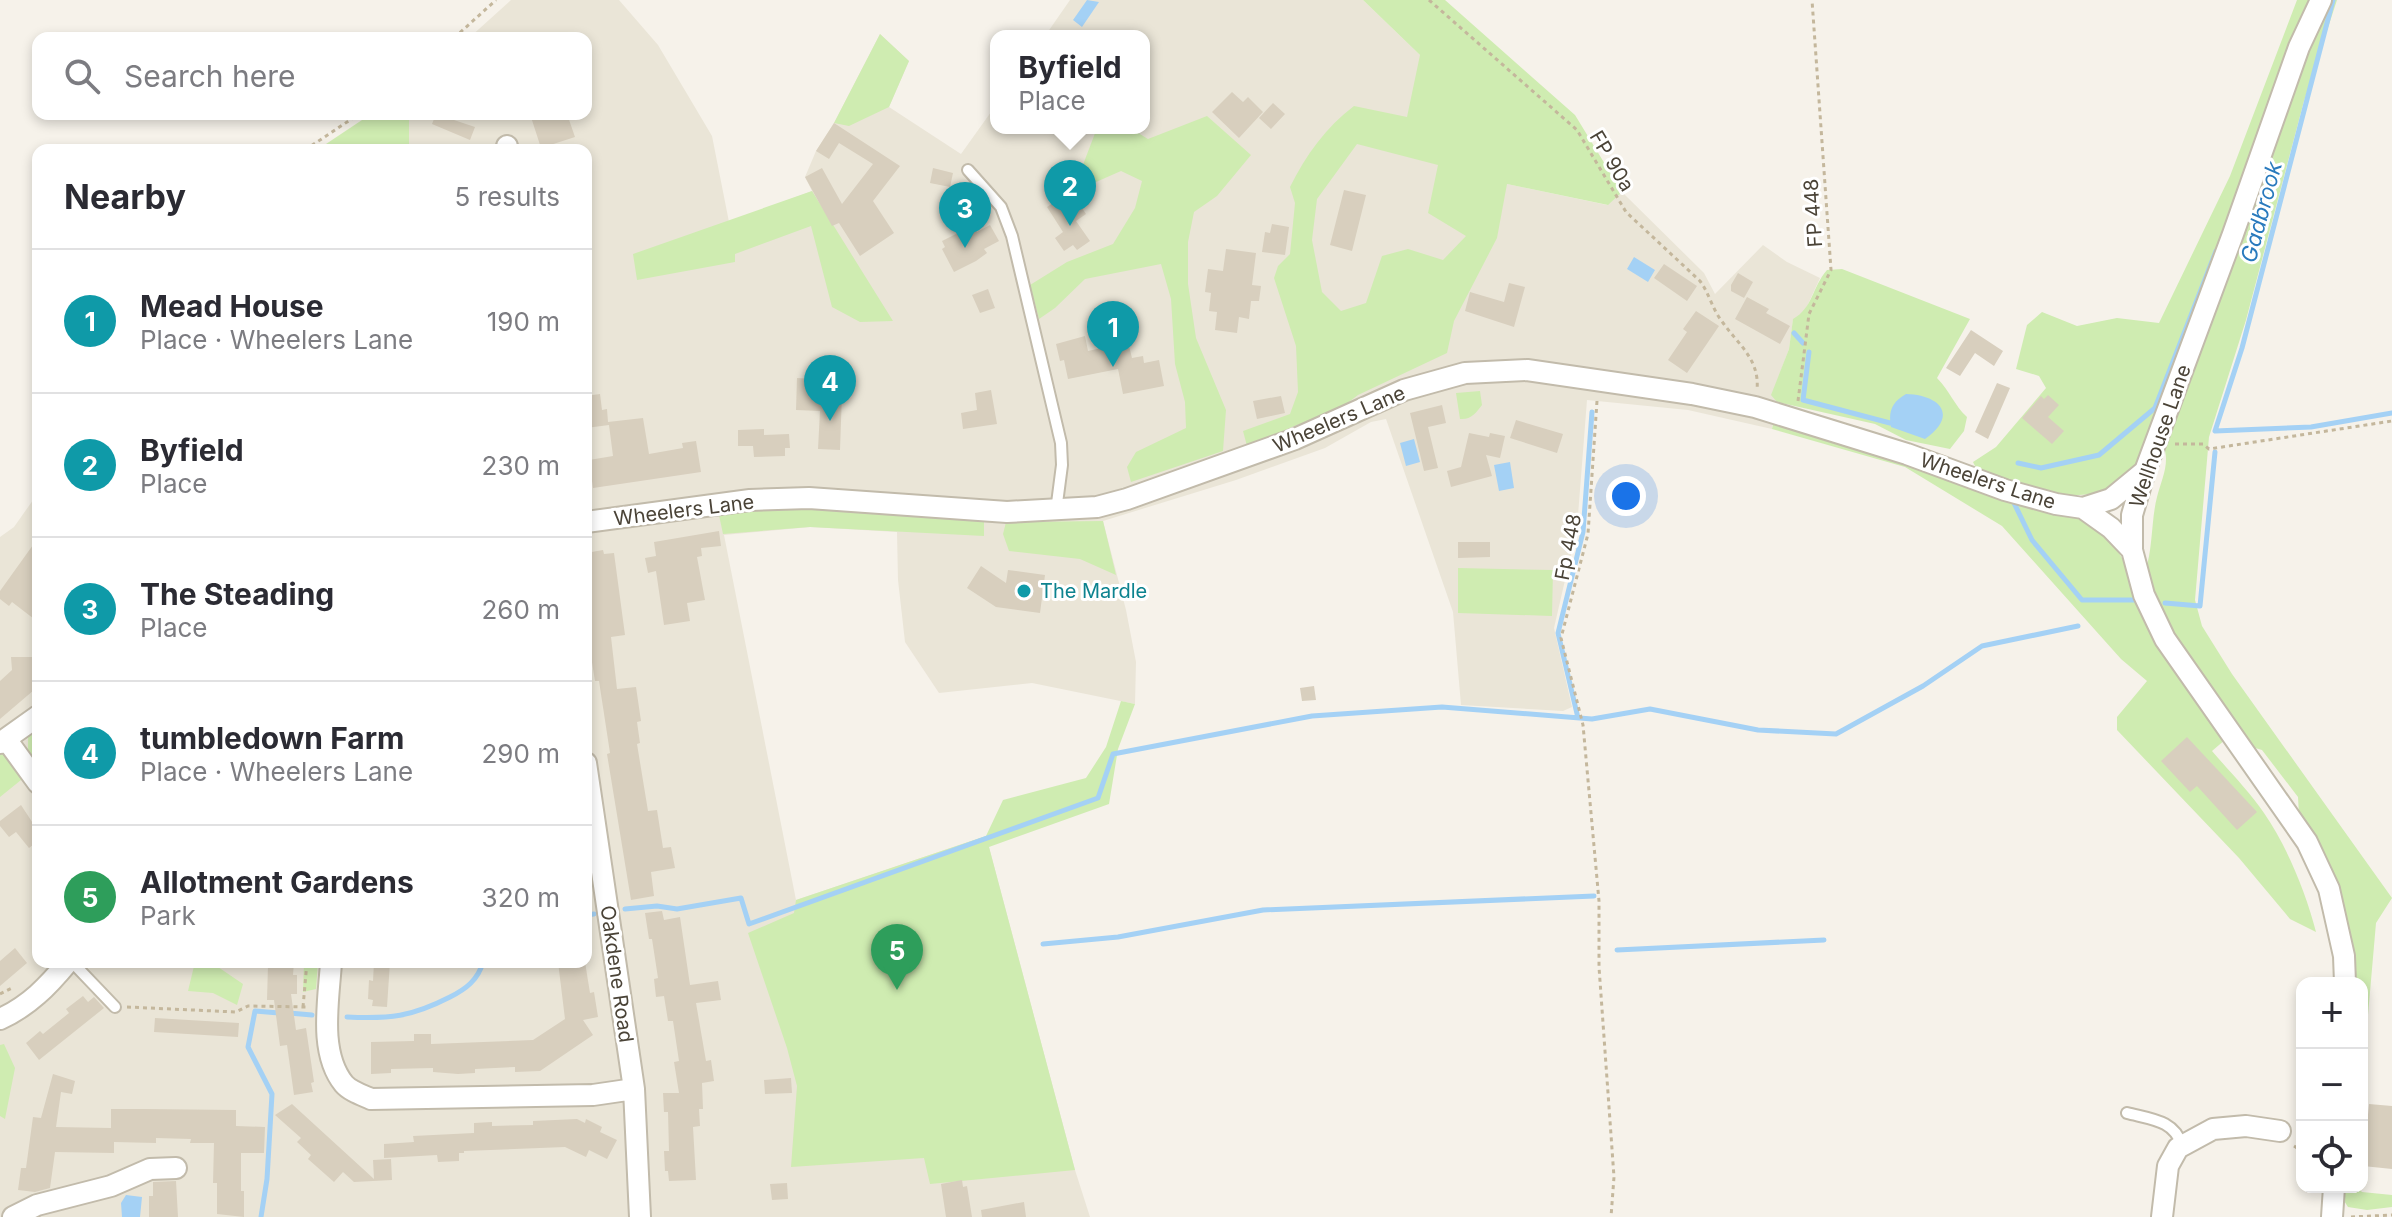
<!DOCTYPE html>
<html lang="en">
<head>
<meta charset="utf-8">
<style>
  body { margin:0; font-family:Inter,sans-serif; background:#f2f2f3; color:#2b2b33 }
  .controls { position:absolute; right:24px; bottom:24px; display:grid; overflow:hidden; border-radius:16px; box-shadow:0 4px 12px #0003 }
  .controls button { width:72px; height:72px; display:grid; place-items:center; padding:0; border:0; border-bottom:2px solid #e1e1e2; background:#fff; color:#2b2b33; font:40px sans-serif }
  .you { position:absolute; left:1626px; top:496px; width:28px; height:28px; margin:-20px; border:6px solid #fff; border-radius:50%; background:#1a73e8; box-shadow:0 0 0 12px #1a73e833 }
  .badge { display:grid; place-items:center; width:52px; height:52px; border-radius:50%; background:#d93025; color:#fff; font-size:26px; font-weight:700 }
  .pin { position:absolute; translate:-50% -66px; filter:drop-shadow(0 2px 4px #0008) }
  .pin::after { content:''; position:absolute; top:42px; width:28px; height:24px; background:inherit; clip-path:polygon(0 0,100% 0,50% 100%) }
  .popup { position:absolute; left:990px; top:30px; width:160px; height:104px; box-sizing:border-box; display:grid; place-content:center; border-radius:16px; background:#fff; filter:drop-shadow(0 2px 6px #0005); font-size:26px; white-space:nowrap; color:#7c7c81 }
  .popup b { font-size:30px; color:#2b2b33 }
  .popup::after { content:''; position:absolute; left:50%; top:100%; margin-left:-16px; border:16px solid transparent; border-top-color:#fff }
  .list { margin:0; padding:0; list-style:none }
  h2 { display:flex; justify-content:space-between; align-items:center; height:104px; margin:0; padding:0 32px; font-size:34px }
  h2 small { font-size:26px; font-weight:400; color:#7c7c81 }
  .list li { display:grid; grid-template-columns:52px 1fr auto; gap:24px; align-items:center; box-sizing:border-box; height:144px; padding:0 32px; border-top:2px solid #e1e1e2 }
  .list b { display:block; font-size:30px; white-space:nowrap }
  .list p { margin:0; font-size:26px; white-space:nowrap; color:#7c7c81 }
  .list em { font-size:26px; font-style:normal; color:#7c7c81 }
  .icon { flex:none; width:44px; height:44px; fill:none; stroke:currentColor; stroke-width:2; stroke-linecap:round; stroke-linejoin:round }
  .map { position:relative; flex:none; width:2392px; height:1217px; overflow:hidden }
  .search { position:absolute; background:#fff; box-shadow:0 4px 12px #0003; left:32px; top:32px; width:560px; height:88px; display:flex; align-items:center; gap:20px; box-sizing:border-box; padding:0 28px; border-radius:16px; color:#7c7c81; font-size:30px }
  .panel { position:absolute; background:#fff; box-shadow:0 4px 12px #0003; left:32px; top:144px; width:560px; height:824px; border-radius:16px }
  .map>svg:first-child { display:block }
  .residential { fill:#eae5d7 }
  .green { fill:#cfecb1; fill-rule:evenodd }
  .water { fill:#a4d1f5 }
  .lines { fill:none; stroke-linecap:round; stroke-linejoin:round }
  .stream { stroke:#a4d1f5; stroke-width:5 }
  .building { fill:#d8cfbe }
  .service-casing { stroke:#c2bbab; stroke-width:14 }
  .minor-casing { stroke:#c2bbab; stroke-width:24 }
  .path { stroke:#c4b79c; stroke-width:3; stroke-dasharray:4 4; stroke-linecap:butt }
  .service { stroke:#fff; stroke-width:10 }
  .minor { stroke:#fff; stroke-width:20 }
  .culture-dot { fill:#0f9aa8; stroke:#fff; stroke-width:3 }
  .labels { text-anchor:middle; stroke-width:6; stroke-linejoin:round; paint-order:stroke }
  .street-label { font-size:20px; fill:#4a4337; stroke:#fff }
  .culture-label { font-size:20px; fill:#0d838f; stroke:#fff; text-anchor:start }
  .water-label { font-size:22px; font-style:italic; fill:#297abd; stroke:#fff }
</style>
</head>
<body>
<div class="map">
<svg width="2392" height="1217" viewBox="0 0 2392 1217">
  <rect width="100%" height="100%" fill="#f6f2ea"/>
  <!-- residential -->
  <path class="residential" d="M 511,0 L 619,0 L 658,45 L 712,136 L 729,222 L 812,191 L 805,177 L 816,151 L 834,123 L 880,34 L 909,61 L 889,107 L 961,154 L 996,105 L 996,128 L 1144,128 L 1144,36 L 1045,36 L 1070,0 L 1363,0 L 1420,55 L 1507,184 L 1607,205 L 1622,192 L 1704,273 L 1715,294 L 1763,245 L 1787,262 L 1820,278 L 1804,313 L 1793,320 L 1789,349 L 1772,394 L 1777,402 L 1772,429 L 1688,410 L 1587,400 L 1577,528 L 1554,628 L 1572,707 L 1563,711 L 1461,705 L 1453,612 L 1386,419 L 1371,422 L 1325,448 L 1236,480 L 1103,521 L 1126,610 L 1136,662 L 1135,704 L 1032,683 L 939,693 L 905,642 L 898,580 L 897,532 L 810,527 L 724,535 L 796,900 L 986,836 L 1075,1170 L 1090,1217 L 0,1217 L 0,537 L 14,527 L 38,493 L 38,962 L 586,962 L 586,150 L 409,150 L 409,114 L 586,114 L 586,38 L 469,38 Z"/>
  <!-- green -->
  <path class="green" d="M 1363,0 L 1445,0 L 1575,115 L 1622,192 L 1608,205 L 1507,184 L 1497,238 L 1454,321 L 1447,353 L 1358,395 L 1333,414 L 1297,425 L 1247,446 L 1243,431 L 1290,414 L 1298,392 L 1296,346 L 1274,278 L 1278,266 L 1290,254 L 1295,203 L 1290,187 C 1306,155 1326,127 1354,106 L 1407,117 L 1420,55 ZM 1357,144 L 1438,165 L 1428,213 L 1466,236 L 1443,260 L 1408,249 L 1382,256 L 1366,303 L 1341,311 L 1322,292 L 1312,240 L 1317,199 Z
    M 2297,0 L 2312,0 L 2140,459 C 2135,465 2131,474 2125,478 C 2080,513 2023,487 1977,470 L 1973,462 L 1996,447 L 2046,388 L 2039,376 L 2016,369 L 2027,325 L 2042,312 L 2077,326 L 2117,318 L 2159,323 L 2230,176 Z
    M 2328,0 L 2337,0 L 2304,101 L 2246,320 L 2209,437 L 2195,600 L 2202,626 L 2232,674 L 2392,898 L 2376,923 L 2362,1084 L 2362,983 L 2353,983 L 2299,815 L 2298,797 L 2262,750 L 2252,747 L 2166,623 L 2145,571 C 2153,551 2151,520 2157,497 C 2161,481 2170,463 2164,448 L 2305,53 Z
    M 880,34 L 909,61 L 889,107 L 849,126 L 834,123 Z
    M 371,114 L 409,114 L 409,150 L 317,150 Z
    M 1207,116 L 1251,155 L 1217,196 L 1194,212 L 1188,242 L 1188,284 L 1196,338 L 1226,410 L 1223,451 L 1131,482 L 1127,467 L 1136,452 L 1186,428 L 1185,402 L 1175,364 L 1171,299 L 1161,264 L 1085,279 L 1055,308 L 1039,319 L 1030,285 L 1067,262 L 1113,244 L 1135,208 L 1142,181 L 1121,171 L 1096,182 L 1081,170 L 1097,128 L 1130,128 L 1148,139 Z
    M 812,191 L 893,321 L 860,322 L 832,307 L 811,226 L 735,254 L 735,262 L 637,280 L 633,254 Z
    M 1842,269 L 1970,319 L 1937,378 C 1950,391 1954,405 1967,417 L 1964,431 L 1950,449 L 1906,440 L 1875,424 L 1777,402 L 1771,395 L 1789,349 L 1793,319 C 1813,308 1812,287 1827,270 Z
    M 1480,391 L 1482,405 C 1476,413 1471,420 1460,419 L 1456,393 Z
    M 1774,420 L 2070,514 L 2093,524 L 2111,539 L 2226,739 L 2212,751 C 2229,771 2249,791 2264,813 C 2287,846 2306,893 2316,932 L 2290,919 L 2239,858 L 2117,730 L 2117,717 L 2147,681 L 2121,659 L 2002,526 L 1905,467 L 1772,429 Z
    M 807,505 L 975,518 L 984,522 L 984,536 L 810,527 L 723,534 L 719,515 Z
    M 1103,521 L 1116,575 L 1080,559 L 1009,551 L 1003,534 L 1006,522 Z
    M 1458,568 L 1553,570 L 1552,616 L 1458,613 Z
    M 1121,701 L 1135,704 L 1118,749 L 1109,804 L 989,847 L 1075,1170 L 930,1184 L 924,1158 L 791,1167 L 797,1086 L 787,1048 L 748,933 L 794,913 L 796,900 L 986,836 L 1003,800 L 1086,778 L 1106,747 Z
    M 38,726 L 38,766 L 28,753 L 28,734 Z
    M 0,754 L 7,754 L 26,776 L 0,797 Z
    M 195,962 L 218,962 L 218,967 L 243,984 L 237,1005 L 213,993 L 188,991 Z
    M 304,962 L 318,962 L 316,989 L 303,992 Z
    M 4,1044 L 15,1068 L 5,1119 L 0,1116 L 0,1045 Z
    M 2342,1187 L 2357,1187 L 2362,1192 L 2392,1195 L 2392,1207 L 2367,1210 L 2348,1207 L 2341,1196 Z"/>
  <!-- water -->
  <path class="water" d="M 1087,0 L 1099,2 L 1082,27 L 1073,20 Z
    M 1634,257 L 1655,270 L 1648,282 L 1627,269 Z
    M 834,369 L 848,372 L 849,379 L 835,390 L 824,389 L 822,377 Z
    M 1906,394 C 1940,395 1959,415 1925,439 L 1891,427 C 1888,411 1892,402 1906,394 Z
    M 1414,439 L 1420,462 L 1406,466 L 1400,443 Z
    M 1510,462 L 1514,488 L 1499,491 L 1494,465 Z
    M 126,1195 L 142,1197 L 140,1217 L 122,1217 L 121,1203 Z"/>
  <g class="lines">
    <!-- stream -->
    <path class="stream" d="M 2333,0 L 2242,348 L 2215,431 L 2311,427 L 2392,413
      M 1794,333 L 1803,343
      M 1809,352 L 1803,400 L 1890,423
      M 2018,463 L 2041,468 L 2099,455 L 2155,408 L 2216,251
      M 2014,503 L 2032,540 L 2082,600 L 2134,600
      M 2165,603 L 2200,606 L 2215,452
      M 1578,718 L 1558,633 L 1583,532 L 1592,412
      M 625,909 L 657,906 L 677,909 L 741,898 L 749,924 L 1098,798 L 1113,754 L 1312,716 L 1442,707 L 1592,719 L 1650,709 L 1758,730 L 1836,734 L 1923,686 L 1982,646 L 2078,626
      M 586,915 L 594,914
      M 1043,944 L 1118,937 L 1263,910 L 1594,896
      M 1617,950 L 1824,940
      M 289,1013 L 312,1015
      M 347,1017 C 390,1019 411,1017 450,997 C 466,989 478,980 483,962
      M 261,1217 L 267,1179 L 272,1094 L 248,1047 L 255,1011 L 279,1013"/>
  </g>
  <!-- building -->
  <path class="building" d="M 1232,92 L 1243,102 L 1248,97 L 1263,112 L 1239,138 L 1212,112 Z
    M 1273,103 L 1285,114 L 1271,129 L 1259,118 Z
    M 436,114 L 475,127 L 470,140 L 432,124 Z
    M 530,114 L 567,114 L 575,137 L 541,148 Z
    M 834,123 L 900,166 L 873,201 L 894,233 L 860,256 L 839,223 L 832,226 L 805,177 L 822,168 L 842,204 L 873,164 L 839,143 L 829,159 L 816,151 Z
    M 933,168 L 953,173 L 950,187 L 930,183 Z
    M 1344,190 L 1366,195 L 1352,251 L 1330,245 Z
    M 1062,197 L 1067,205 L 1076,199 L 1086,214 L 1076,221 L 1090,241 L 1077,250 L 1073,245 L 1064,251 L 1055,238 L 1063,232 L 1047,207 Z
    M 1272,224 L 1289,227 L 1285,255 L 1262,252 L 1265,232 L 1270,233 Z
    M 974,225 L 977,232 L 990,225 L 999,241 L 984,249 L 987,253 L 976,261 L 954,272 L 942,249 L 945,247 L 942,241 Z
    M 1226,249 L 1256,253 L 1252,285 L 1261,286 L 1259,301 L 1251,301 L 1249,319 L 1239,317 L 1237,333 L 1215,330 L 1217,312 L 1209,311 L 1211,293 L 1205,292 L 1208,269 L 1223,271 Z
    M 1664,264 L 1697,286 L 1687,301 L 1654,278 Z
    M 1738,273 L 1753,282 L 1744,298 L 1731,291 L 1731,285 Z
    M 1509,283 L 1525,287 L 1514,327 L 1465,311 L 1470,292 L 1504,302 Z
    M 988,289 L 995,308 L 980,313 L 972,295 Z
    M 1747,297 L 1769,309 L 1766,313 L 1790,326 L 1780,344 L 1735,319 Z
    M 1696,311 L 1719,326 L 1687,373 L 1668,360 L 1687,332 L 1683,329 Z
    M 1971,330 L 2003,351 L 1994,366 L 1975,353 L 1960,376 L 1946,368 Z
    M 1085,336 L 1088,351 L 1128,342 L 1132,358 L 1143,356 L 1144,363 L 1159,360 L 1164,386 L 1123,394 L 1118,369 L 1068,379 L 1064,360 L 1060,361 L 1056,344 Z
    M 797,378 L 814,379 L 814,392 L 842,393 L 840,450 L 818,449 L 820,411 L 796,410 Z
    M 1997,383 L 2010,388 L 1988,439 L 1975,432 Z
    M 991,390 L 997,424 L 963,429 L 961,413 L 977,410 L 975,393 Z
    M 600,394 L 602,410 L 607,409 L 608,422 L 643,418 L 649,454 L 683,448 L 682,443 L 696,441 L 701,472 L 593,488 L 589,460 L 613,456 L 609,425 L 586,428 L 586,396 Z
    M 2048,395 L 2059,405 L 2048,417 L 2064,431 L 2052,444 L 2022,418 L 2041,396 L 2044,399 Z
    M 1281,396 L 1285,413 L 1257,419 L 1253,401 Z
    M 1442,405 L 1446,423 L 1428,427 L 1438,468 L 1424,471 L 1410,413 Z
    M 1516,420 L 1563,434 L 1557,453 L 1510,438 Z
    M 764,429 L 764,435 L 789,434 L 790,448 L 785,448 L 785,456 L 754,457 L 753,446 L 738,446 L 738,430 Z
    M 1469,433 L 1489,437 L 1490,433 L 1505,436 L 1500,458 L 1486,455 L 1492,476 L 1451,487 L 1447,471 L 1461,467 Z
    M 719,531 L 721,546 L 701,548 L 702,556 L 697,557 L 705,600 L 687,603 L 690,621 L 664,625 L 656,571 L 648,573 L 645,558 L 656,556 L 654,542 Z
    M 38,538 L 38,622 L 12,602 L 9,606 L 0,599 L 0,591 Z
    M 1458,542 L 1490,542 L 1490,557 L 1458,558 Z
    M 603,550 L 604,554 L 614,553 L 625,635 L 611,637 L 617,689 L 636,687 L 641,721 L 637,722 L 640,743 L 637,744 L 648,811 L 657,810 L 663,848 L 671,847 L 675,868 L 651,872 L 654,896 L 631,900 L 607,754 L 610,753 L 599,681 L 595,681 L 586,625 L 586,618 L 591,618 L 586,587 L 586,553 Z
    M 981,566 L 1006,583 L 1008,570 L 1045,575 L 1040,613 L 996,607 L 967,588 Z
    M 11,657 L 38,657 L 38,690 L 34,690 L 0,719 L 0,681 L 12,670 Z
    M 1314,686 L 1316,700 L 1302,701 L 1300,688 Z
    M 2187,737 L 2257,812 L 2237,830 L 2197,786 L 2190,792 L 2161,761 Z
    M 21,805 L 38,831 L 38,841 L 29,848 L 16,832 L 9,837 L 0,826 L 0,821 Z
    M 662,911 L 664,920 L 680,917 L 690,985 L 718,981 L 721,1000 L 696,1003 L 706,1061 L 711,1060 L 714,1081 L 702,1083 L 703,1109 L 699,1109 L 700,1126 L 693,1127 L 696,1180 L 669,1181 L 668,1171 L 665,1171 L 664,1151 L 669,1151 L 668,1112 L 664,1112 L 663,1093 L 679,1093 L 674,1062 L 679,1061 L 673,1021 L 668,1021 L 664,996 L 656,997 L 654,979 L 658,978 L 652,939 L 649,939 L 645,913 Z
    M 15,948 L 27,963 L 0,986 L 0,961 Z
    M 277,962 L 294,962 L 293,975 L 297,975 L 297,994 L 291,994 L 296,1030 L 306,1028 L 314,1082 L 311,1083 L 313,1092 L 294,1095 L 287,1045 L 280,1046 L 274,1000 L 267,1000 L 268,965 L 277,965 Z
    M 374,962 L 390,962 L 387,1007 L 372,1006 L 373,1000 L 368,999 L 369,980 L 373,981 Z
    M 558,962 L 585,962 L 590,993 L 594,992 L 598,1017 L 583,1020 L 593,1035 L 540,1071 L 515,1072 L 515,1067 L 475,1069 L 475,1073 L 458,1074 L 433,1072 L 433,1068 L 391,1069 L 391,1073 L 371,1074 L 371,1042 L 414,1041 L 414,1034 L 431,1034 L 431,1044 L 533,1040 L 565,1019 Z
    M 83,996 L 88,1002 L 94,997 L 104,1008 L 39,1060 L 26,1043 L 40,1031 L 43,1034 L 69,1013 L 66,1009 Z
    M 155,1018 L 239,1023 L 238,1037 L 154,1032 Z
    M 53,1074 L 75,1081 L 72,1094 L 61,1092 L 56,1127 L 111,1128 L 111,1109 L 144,1109 L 236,1110 L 236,1126 L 265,1127 L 264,1153 L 241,1153 L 241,1191 L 244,1191 L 244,1217 L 217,1214 L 217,1183 L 213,1183 L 214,1143 L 190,1143 L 191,1139 L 156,1138 L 156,1143 L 114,1142 L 114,1153 L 55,1152 L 50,1188 L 35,1192 L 18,1190 L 21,1168 L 26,1168 L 33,1117 L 41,1118 Z
    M 791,1078 L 792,1093 L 765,1094 L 764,1080 Z
    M 292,1104 L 374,1179 L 373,1160 L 391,1159 L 392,1180 L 354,1182 L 343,1172 L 334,1182 L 308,1159 L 311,1155 L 297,1142 L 301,1138 L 275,1115 Z
    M 2369,1104 L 2392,1106 L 2392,1169 L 2363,1166 Z
    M 577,1119 L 585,1123 L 586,1119 L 602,1127 L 600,1132 L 617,1140 L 607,1159 L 589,1150 L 586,1157 L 565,1147 L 464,1151 L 464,1153 L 459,1153 L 459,1161 L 438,1162 L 437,1155 L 384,1158 L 384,1144 L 414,1142 L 413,1136 L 474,1133 L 474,1123 L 492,1122 L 492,1126 L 533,1125 L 533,1121 Z
    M 962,1180 L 963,1187 L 967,1186 L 972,1217 L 946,1217 L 941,1184 Z
    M 176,1181 L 178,1217 L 149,1217 L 149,1196 L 153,1196 L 153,1182 Z
    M 787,1183 L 788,1199 L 772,1200 L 770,1184 Z
    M 1024,1202 L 1026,1217 L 982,1217 L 981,1210 Z"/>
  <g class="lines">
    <defs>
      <path id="service" d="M 968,170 L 1001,207 L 1012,236 L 1061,443 L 1062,465 L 1056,511
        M 72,962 L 115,1007
        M 2127,1113 C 2150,1119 2175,1120 2182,1146"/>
      <path id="minor" d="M 2321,0 L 2299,47 L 2233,234 L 2145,471 L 2132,515 L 2132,550 L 2144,595 L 2165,639 L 2307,842 L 2329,889 L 2344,956 L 2345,983
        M 507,146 L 507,150
        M 2083,508 L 2111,528 L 2132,550
        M 586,522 L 750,500 L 809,498 L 1007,512 L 1097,507 L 1127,499 L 1295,439 L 1404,390 L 1465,373 L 1527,370 L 1692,394 L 1755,407 L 1907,454 L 2005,490 L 2056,504 L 2083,508 L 2111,499 L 2145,471
        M 6,739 L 38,783
        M 0,743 L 38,716
        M 586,763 L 634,1089 L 640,1217
        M 331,962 C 329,999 318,1052 344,1084 C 350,1091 362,1095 371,1099 L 593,1095 L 634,1089
        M 0,1019 C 29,1006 48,986 68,962
        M 13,1217 L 37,1205 L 111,1186 L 150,1169 L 176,1168
        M 2162,1217 L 2168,1166 L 2178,1148 L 2213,1129 L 2246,1126 L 2280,1131
        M 2332,1217 L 2334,1187"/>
    </defs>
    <!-- service casing -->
    <use href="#service" class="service-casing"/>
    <!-- minor casing -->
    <use href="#minor" class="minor-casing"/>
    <!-- path -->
    <path class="path" d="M 1429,0 L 1577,130 L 1626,212 L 1700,281 C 1709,293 1712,308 1721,320 C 1737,344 1760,358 1757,390
      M 454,38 L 496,0
      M 305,150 L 359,114
      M 1597,401 L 1588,534 L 1561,638 L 1583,725 L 1599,901 L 1599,967 L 1614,1177 L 1611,1217
      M 1798,401 L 1809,314 L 1831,270 L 1812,0
      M 2175,444 L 2203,444 L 2209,449 L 2392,421
      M 0,994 L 14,987
      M 127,1007 L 236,1012 L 248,1006 L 309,1007
      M 303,1007 L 307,962
      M 2294,1146 L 2302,1151
      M 2351,1217 L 2392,1215"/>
    <!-- service -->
    <use href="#service" class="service"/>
    <!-- minor -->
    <use href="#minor" class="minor"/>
  </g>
  <!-- markers -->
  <circle class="culture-dot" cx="1024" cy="591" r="8"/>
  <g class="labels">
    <!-- street labels -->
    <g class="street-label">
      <text transform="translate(1612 161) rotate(59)" y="7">FP 90a</text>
      <text transform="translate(1813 213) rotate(-94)" y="7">FP 448</text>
      <text transform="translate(1339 419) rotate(-23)" y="7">Wheelers Lane</text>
      <text transform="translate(2160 436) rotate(-71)" y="7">Wellhouse Lane</text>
      <text transform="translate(1988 481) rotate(18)" y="7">Wheelers Lane</text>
      <text transform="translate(684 510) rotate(-7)" y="7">Wheelers Lane</text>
      <text transform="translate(1568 547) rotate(-79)" y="7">Fp 448</text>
      <text transform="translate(617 974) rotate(82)" y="7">Oakdene Road</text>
    </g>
    <!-- culture labels -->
    <g class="culture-label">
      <text x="1040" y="598">The Mardle</text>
    </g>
    <!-- water labels -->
    <g class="water-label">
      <text transform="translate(2261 212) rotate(-75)" y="8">Gadbrook</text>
    </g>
  </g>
</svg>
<div class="controls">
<button>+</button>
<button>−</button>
<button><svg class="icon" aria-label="locate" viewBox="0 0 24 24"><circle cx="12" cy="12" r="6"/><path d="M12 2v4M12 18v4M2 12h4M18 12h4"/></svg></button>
</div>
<div class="you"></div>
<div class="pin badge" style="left:1113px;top:367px;background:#0f9aa8">1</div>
<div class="pin badge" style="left:1070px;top:226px;background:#0f9aa8">2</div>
<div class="popup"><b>Byfield</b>Place</div>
<div class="pin badge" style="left:965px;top:248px;background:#0f9aa8">3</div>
<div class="pin badge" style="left:830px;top:421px;background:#0f9aa8">4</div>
<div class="pin badge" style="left:897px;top:990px;background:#2e9e5b">5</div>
<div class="search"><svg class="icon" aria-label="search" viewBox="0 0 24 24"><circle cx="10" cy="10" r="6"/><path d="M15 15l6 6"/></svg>Search here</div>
<section class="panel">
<h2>Nearby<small>5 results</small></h2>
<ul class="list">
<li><span class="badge" style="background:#0f9aa8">1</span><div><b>Mead House</b><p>Place · Wheelers Lane</p></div><em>190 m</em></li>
<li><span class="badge" style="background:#0f9aa8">2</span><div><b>Byfield</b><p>Place</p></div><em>230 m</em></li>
<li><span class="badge" style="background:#0f9aa8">3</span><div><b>The Steading</b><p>Place</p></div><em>260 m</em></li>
<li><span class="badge" style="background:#0f9aa8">4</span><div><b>tumbledown Farm</b><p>Place · Wheelers Lane</p></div><em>290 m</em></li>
<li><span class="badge" style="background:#2e9e5b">5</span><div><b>Allotment Gardens</b><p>Park</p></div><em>320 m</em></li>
</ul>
</section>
</div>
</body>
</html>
